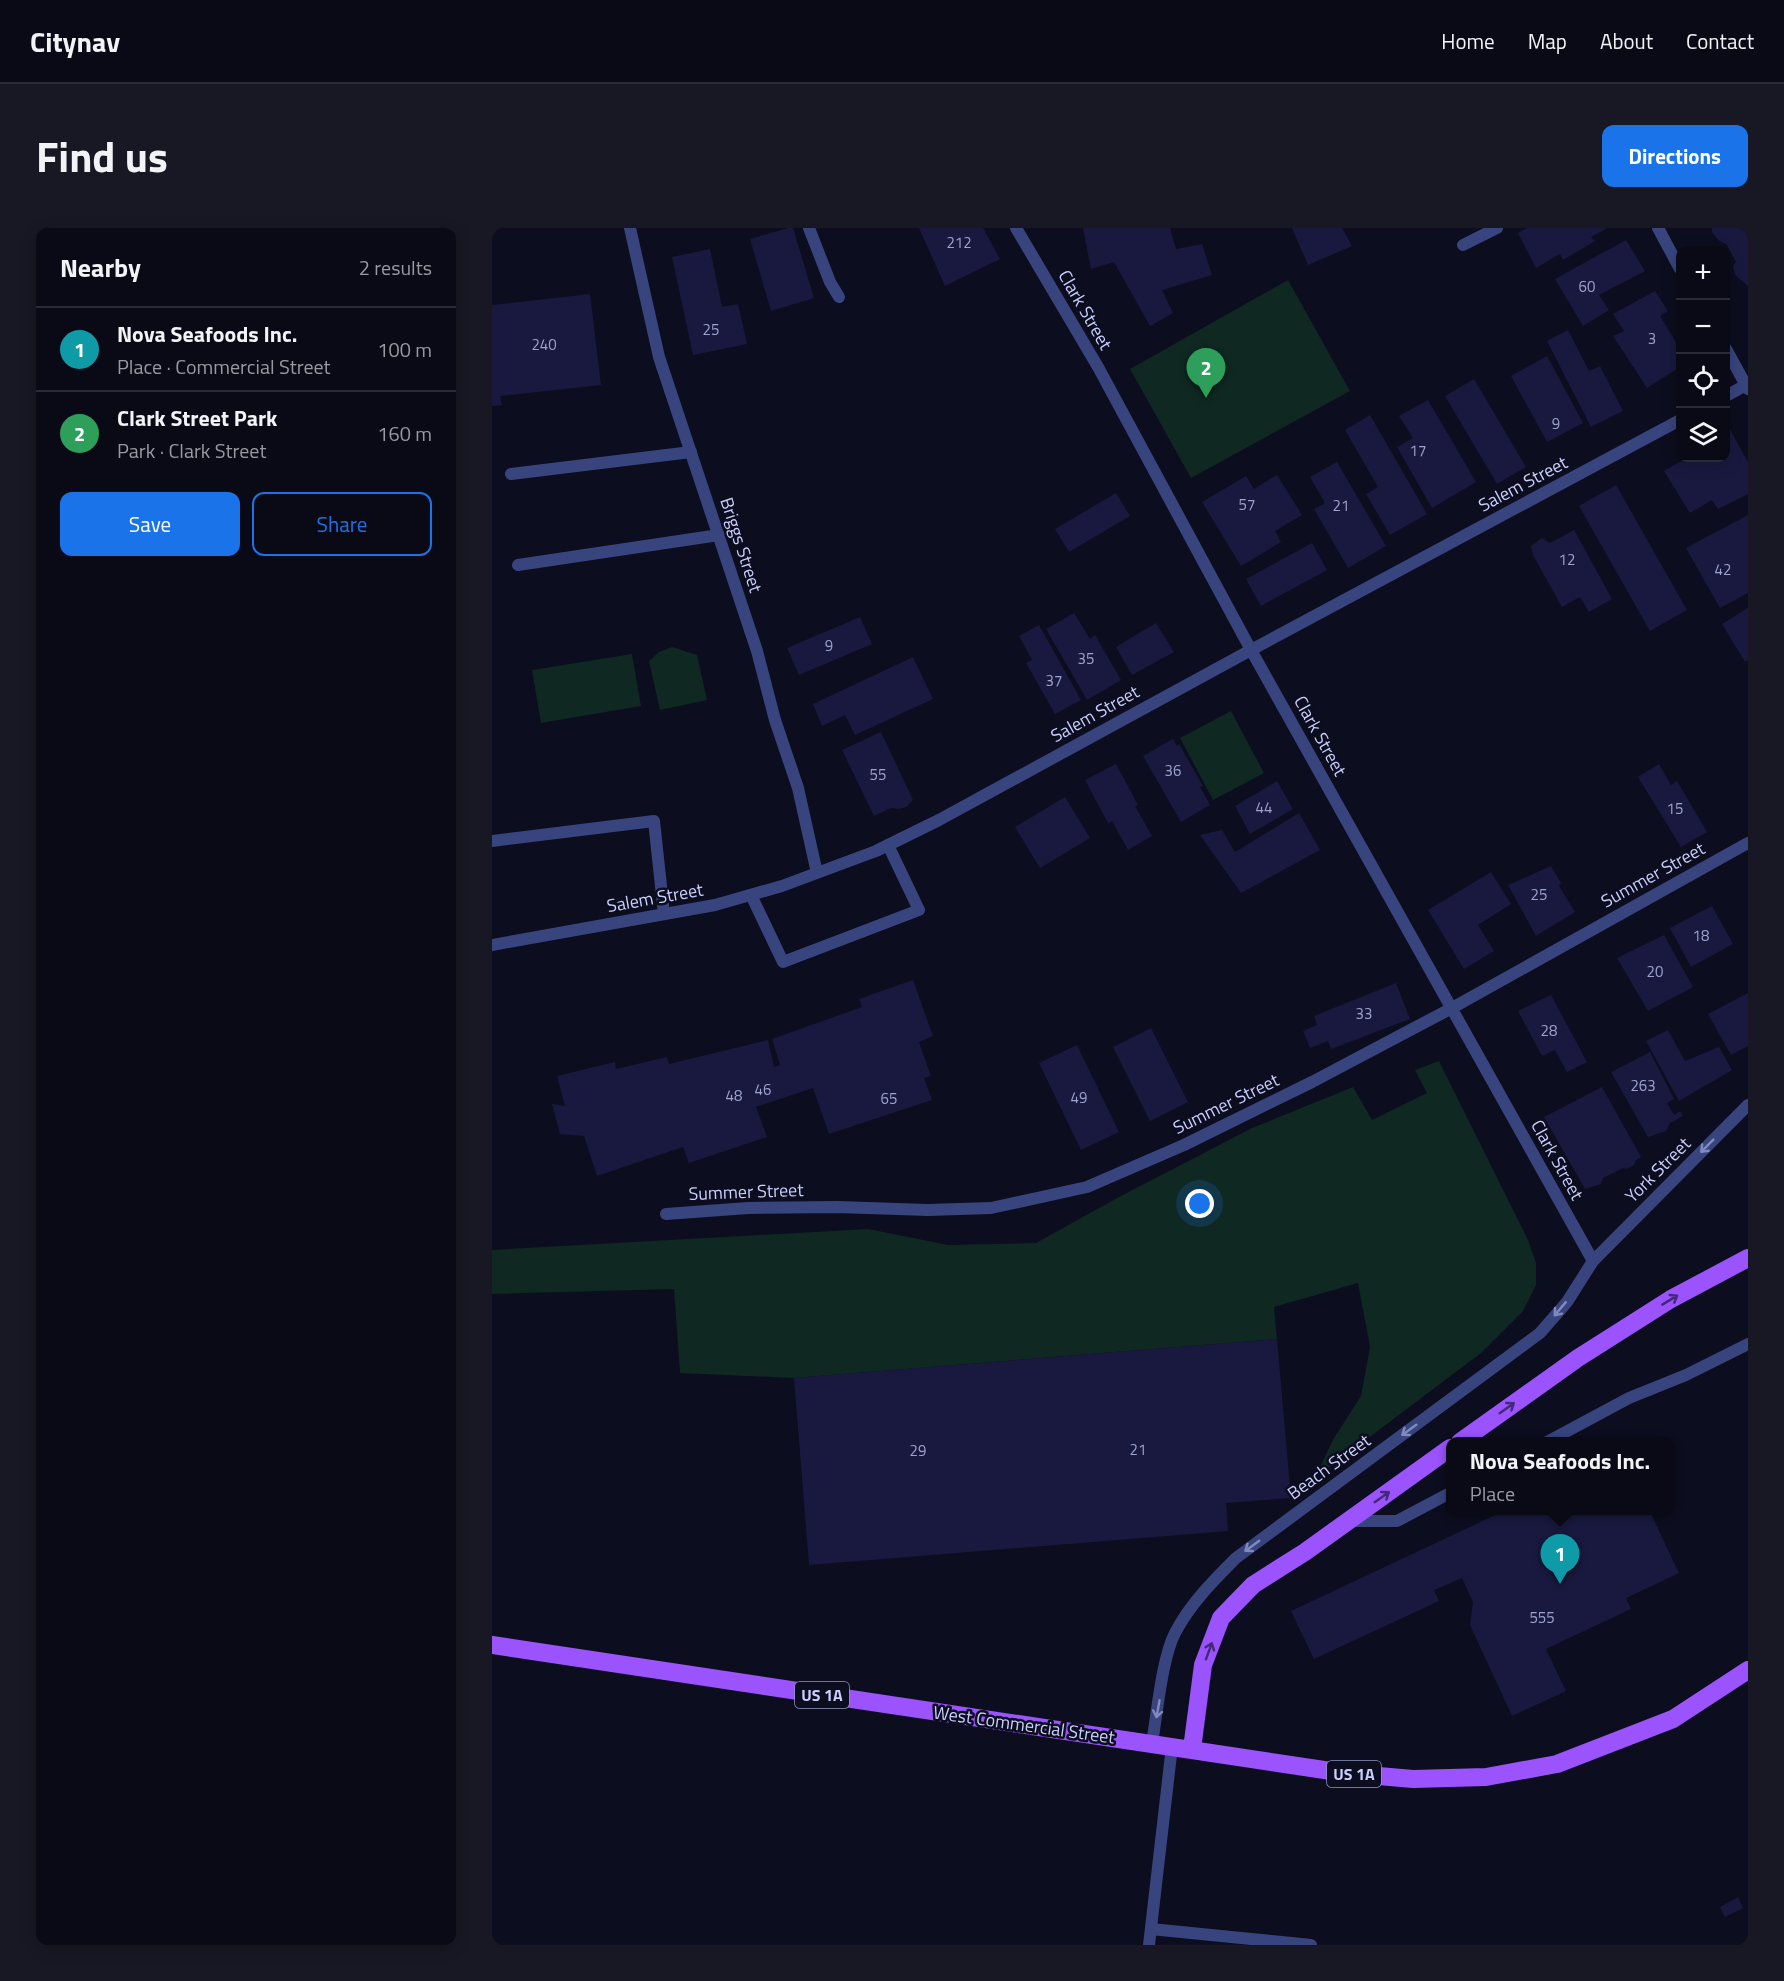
<!DOCTYPE html>
<html lang="en">
<head>
<meta charset="utf-8">
<style>
  body { margin:0; font-family:"Titillium Web",sans-serif; background:#171823; color:#f1f3f6 }
  .controls { position:absolute; right:18px; top:18px; display:grid; overflow:hidden; border-radius:12px; box-shadow:0 3px 15px #0003 }
  .controls button { width:54px; height:54px; display:grid; place-items:center; padding:0; border:0; border-bottom:2px solid #292b35; background:#090a16; color:#f1f3f6; font:30px sans-serif }
  .you { position:absolute; left:708px; top:976px; width:21px; height:21px; margin:-15px; border:4px solid #fff; border-radius:50%; background:#1a73e8; box-shadow:0 0 0 9px #1a73e833 }
  .badge { display:grid; place-items:center; width:39px; height:39px; border-radius:50%; background:#1a73e8; color:#fff; font-size:20px; font-weight:700 }
  .pin { position:absolute; translate:-50% -50px; filter:drop-shadow(0 2px 3px #0008) }
  .pin::after { content:''; position:absolute; top:32px; width:21px; height:18px; background:inherit; clip-path:polygon(0 0,100% 0,50% 100%) }
  .popup { position:absolute; left:954px; top:1209px; width:228px; height:78px; box-sizing:border-box; display:grid; place-content:center; border-radius:12px; background:#090a16; filter:drop-shadow(0 2px 4px #0005); font-size:20px; white-space:nowrap; color:#999aa1 }
  .popup b { font-size:22px; color:#f1f3f6 }
  .popup::after { content:''; position:absolute; left:50%; top:100%; margin-left:-12px; border:12px solid transparent; border-top-color:#090a16 }
  .list { margin:0; padding:0; list-style:none }
  h2 { display:flex; justify-content:space-between; align-items:center; height:78px; margin:0; padding:0 24px; font-size:26px }
  h2 small { font-size:20px; font-weight:400; color:#999aa1 }
  .list li { display:grid; grid-template-columns:39px 1fr auto; gap:18px; align-items:center; box-sizing:border-box; height:84px; padding:0 24px; border-top:2px solid #292b35 }
  .list b { display:block; font-size:22px; white-space:nowrap }
  .list p { margin:0; font-size:20px; white-space:nowrap; color:#999aa1 }
  .list em { font-size:20px; font-style:normal; color:#999aa1 }
  .actions { display:flex; gap:12px; padding:18px 24px }
  .actions a { flex:1; padding:14px 0; border:2px solid #1a73e8; border-radius:12px; text-align:center; font-size:21px; color:#1a73e8 }
  .actions .main { background:#1a73e8; color:#fff }
  .icon { flex:none; width:33px; height:33px; fill:none; stroke:currentColor; stroke-width:2; stroke-linecap:round; stroke-linejoin:round }
  .map { position:relative; flex:none; width:1256px; height:1717px; overflow:hidden; border-radius:12px }
  header { display:flex; align-items:center; gap:36px; box-sizing:border-box; height:84px; padding:0 30px; background:#090a16; border-bottom:2px solid #292b35 }
  header strong { font-size:28px }
  nav { display:flex; gap:33px; margin-inline-start:auto; font-size:21px }
  .intro { display:flex; align-items:center; justify-content:space-between; box-sizing:border-box; height:144px; padding:0 36px }
  h1 { margin:0; font-size:42px }
  .button { padding:15px 27px; border-radius:12px; background:#1a73e8; color:#fff; font-size:21px; font-weight:700 }
  main { display:flex; gap:36px; padding:0 36px }
  aside { flex:1; background:#090a16; border-radius:12px; box-shadow:0 3px 15px #0003 }
  .map>svg:first-child { display:block }
  .green { fill:#0f2822 }
  .building { fill:#19193f }
  .lines { fill:none; stroke-linecap:round; stroke-linejoin:round }
  .lane { stroke:#38447d; stroke-width:12 }
  .street { stroke:#38447d; stroke-width:12 }
  .primary { stroke:#9a53fd; stroke-width:18 }
  .oneway { stroke:#818abe }
  .oneway2 { stroke:#452977 }
  .labels { text-anchor:middle; stroke-width:5; stroke-linejoin:round; paint-order:stroke }
  .number-label { font-size:15px; fill:#9ea2ce }
  .shield { fill:#0c0d1e; stroke:#9195bb; stroke-width:1.5 }
  .shield-label { font-size:16px; font-weight:bold; fill:#cacffe }
  .street-label { font-size:18px; fill:#cacffe; stroke:#0c0d1e }
</style>
</head>
<body>
<header>
<strong>Citynav</strong>
<nav><a>Home</a><a>Map</a><a>About</a><a>Contact</a></nav>
</header>
<div class="intro"><h1>Find us</h1><a class="button">Directions</a></div>
<main>
<aside>
<h2>Nearby<small>2 results</small></h2>
<ul class="list">
<li><span class="badge" style="background:#0f9aa8">1</span><div><b>Nova Seafoods Inc.</b><p>Place · Commercial Street</p></div><em>100 m</em></li>
<li><span class="badge" style="background:#2e9e5b">2</span><div><b>Clark Street Park</b><p>Park · Clark Street</p></div><em>160 m</em></li>
</ul>
<div class="actions"><a class="main">Save</a><a>Share</a></div>
</aside>
<div class="map">
<svg width="1256" height="1717" viewBox="0 0 1256 1717">
  <rect width="100%" height="100%" fill="#0c0d1e"/>
  <!-- green -->
  <path class="green" d="M 796,52 L 858,163 L 699,250 L 638,141 Z
    M 180,419 L 205,427 L 215,472 L 168,482 L 157,433 L 167,424 Z
    M 140,426 L 149,478 L 49,495 L 40,442 Z
    M 739,483 L 772,545 L 721,572 L 688,510 Z
    M 947,833 L 1036,1012 L 1044,1035 L 1044,1057 L 1031,1083 L 989,1125 L 822,1251 L 842,1210 L 869,1168 L 878,1119 L 866,1055 L 782,1079 L 785,1111 L 302,1150 L 188,1145 L 182,1061 L 0,1066 L 0,1022 L 376,1001 L 456,1017 L 544,1015 L 627,969 L 760,900 L 861,859 L 880,892 L 935,865 L 923,842 Z"/>
  <!-- building -->
  <path class="building" d="M 296,0 L 301,0 L 322,70 L 279,83 L 258,11 Z
    M 427,0 L 491,0 L 508,31 L 453,58 Z
    M 591,0 L 678,0 L 684,21 L 710,16 L 720,47 L 670,62 L 681,85 L 658,98 L 622,34 L 599,41 Z
    M 800,0 L 850,0 L 860,18 L 816,37 Z
    M 1035,0 L 1115,0 L 1099,9 L 1103,13 L 1071,32 L 1068,26 L 1044,40 L 1026,5 Z
    M 1220,0 L 1256,0 L 1256,58 L 1243,47 L 1241,38 L 1244,34 L 1235,17 L 1226,12 L 1220,4 Z
    M 1134,12 L 1153,43 L 1107,67 L 1117,82 L 1091,98 L 1063,51 Z
    M 218,21 L 230,79 L 246,76 L 255,116 L 201,127 L 180,29 Z
    M 1163,63 L 1176,83 L 1168,88 L 1188,121 L 1188,139 L 1155,160 L 1121,108 L 1132,103 L 1121,86 Z
    M 98,66 L 109,157 L 8,168 L 10,177 L 0,178 L 0,77 Z
    M 1076,102 L 1097,143 L 1108,138 L 1131,183 L 1099,199 L 1055,113 Z
    M 1055,128 L 1091,195 L 1055,214 L 1019,148 Z
    M 982,151 L 1034,239 L 1005,256 L 953,168 Z
    M 936,172 L 984,254 L 940,280 L 905,219 L 921,210 L 907,188 Z
    M 878,187 L 935,286 L 898,307 L 874,266 L 886,259 L 853,202 Z
    M 1234,194 L 1256,234 L 1256,266 L 1226,281 L 1220,272 L 1198,285 L 1172,243 L 1195,230 L 1234,230 Z
    M 845,234 L 894,318 L 856,340 L 822,281 L 833,275 L 818,249 Z
    M 785,247 L 810,287 L 783,303 L 789,314 L 749,338 L 710,274 L 754,248 L 762,261 Z
    M 1124,257 L 1195,382 L 1158,403 L 1087,278 Z
    M 624,265 L 638,288 L 577,324 L 563,301 Z
    M 1256,287 L 1256,365 L 1228,380 L 1194,320 Z
    M 1082,302 L 1120,371 L 1097,384 L 1088,369 L 1070,379 L 1041,327 L 1039,318 L 1050,310 L 1058,315 Z
    M 820,315 L 835,342 L 769,378 L 754,351 Z
    M 1256,380 L 1256,432 L 1253,434 L 1230,396 Z
    M 582,385 L 598,411 L 603,407 L 629,452 L 595,472 L 554,401 Z
    M 368,389 L 380,416 L 307,447 L 295,420 Z
    M 664,395 L 682,424 L 640,447 L 624,419 Z
    M 547,397 L 589,472 L 563,486 L 534,435 L 540,432 L 527,408 Z
    M 421,429 L 441,471 L 363,507 L 353,487 L 330,498 L 321,476 Z
    M 389,504 L 421,572 L 414,579 L 407,581 L 399,580 L 382,588 L 350,522 Z
    M 681,511 L 685,518 L 687,516 L 711,558 L 708,559 L 718,577 L 689,594 L 651,528 Z
    M 624,536 L 646,577 L 643,578 L 660,608 L 636,622 L 620,593 L 616,595 L 593,552 Z
    M 1167,536 L 1179,557 L 1185,553 L 1215,604 L 1189,619 L 1146,549 Z
    M 785,553 L 801,581 L 758,606 L 743,578 Z
    M 573,569 L 598,610 L 548,640 L 523,599 Z
    M 807,585 L 828,622 L 749,665 L 708,607 L 730,602 L 743,624 Z
    M 1059,638 L 1069,655 L 1067,658 L 1083,684 L 1044,708 L 1016,657 Z
    M 999,644 L 1019,676 L 986,697 L 1002,723 L 972,741 L 936,682 Z
    M 1220,678 L 1241,716 L 1199,739 L 1178,700 Z
    M 1172,707 L 1201,759 L 1156,783 L 1125,730 Z
    M 421,752 L 441,808 L 427,814 L 439,848 L 432,850 L 440,872 L 337,906 L 321,860 L 264,879 L 275,909 L 197,935 L 191,919 L 105,948 L 92,908 L 68,906 L 60,876 L 73,878 L 65,848 L 123,834 L 124,841 L 175,829 L 177,836 L 276,812 L 282,839 L 288,837 L 280,811 L 370,779 L 367,771 Z
    M 904,755 L 918,791 L 839,821 L 836,813 L 818,820 L 811,803 L 825,797 L 822,788 Z
    M 1256,765 L 1256,818 L 1239,827 L 1216,786 Z
    M 1059,767 L 1095,834 L 1075,844 L 1063,822 L 1050,828 L 1026,783 Z
    M 659,800 L 696,874 L 658,893 L 621,819 Z
    M 1176,802 L 1193,833 L 1227,819 L 1240,842 L 1187,873 L 1154,813 Z
    M 585,817 L 627,904 L 589,922 L 547,835 Z
    M 1158,824 L 1182,871 L 1175,875 L 1182,887 L 1188,883 L 1191,888 L 1178,895 L 1174,903 L 1156,909 L 1119,844 Z
    M 1110,859 L 1149,929 L 1144,932 L 1142,937 L 1135,941 L 1131,940 L 1111,950 L 1109,956 L 1093,961 L 1052,889 Z
    M 785,1111 L 799,1270 L 734,1275 L 736,1303 L 317,1337 L 302,1150 Z
    M 1014,1282 L 1157,1282 L 1187,1345 L 1134,1370 L 1139,1381 L 1054,1421 L 1074,1463 L 1020,1488 L 978,1397 L 981,1374 L 970,1350 L 942,1362 L 947,1373 L 822,1431 L 799,1383 Z
    M 1246,1669 L 1251,1680 L 1233,1689 L 1228,1679 Z"/>
  <g class="lines">
    <!-- lane -->
    <path class="lane" d="M 19,246 L 199,224
      M 26,337 L 227,307
      M 0,613 L 162,593 L 172,686
      M 259,667 L 291,734 L 427,682 L 396,617
      M 1055,1214 L 1137,1170 L 1194,1147 L 1256,1116
      M 856,1293 L 905,1293 L 958,1265
      M 659,1701 L 819,1717
      M 657,1717 L 680,1518"/>
    <!-- street -->
    <path class="street" d="M 138,0 L 167,129 L 265,423 L 283,492 L 306,560 L 325,645
      M 317,0 L 338,54 L 347,69
      M 524,0 L 606,139 L 759,422 L 1101,1033
      M 1166,0 L 1188,41
      M 971,17 L 1005,0
      M 1234,121 L 1256,161
      M 1234,168 L 1254,157
      M 0,717 L 223,677 L 290,658 L 384,623 L 447,592 L 759,422 L 1188,192
      M 174,986 L 256,980 L 345,979 L 436,982 L 499,980 L 595,959 L 692,917 L 820,854 L 960,780 L 1256,615
      M 660,1515 C 665,1486 670,1430 683,1405 C 698,1376 721,1353 744,1330 L 1048,1105 L 1075,1074 L 1101,1033 L 1256,877"/>
    <!-- primary -->
    <path class="primary" d="M 968,1214 L 1086,1130 L 1179,1071 L 1256,1030
      M 0,1417 L 852,1545 L 921,1551 L 994,1549 L 1065,1536 L 1181,1491 L 1256,1442
      M 700,1521 L 711,1437 L 729,1390 L 761,1357 L 813,1324 L 958,1220"/>
  </g>
  <!-- one-way arrows -->
  <defs><path id="oneway-shaft" d="M-6 0H5M1.5-3L5.5 0L1.5 3" fill="none" stroke-width="1.6" stroke-linecap="round" stroke-linejoin="round" transform="scale(1.5)"/></defs>
  <g class="oneway">
    <use href="#oneway-shaft" transform="translate(1215 918) rotate(135)"/>
    <use href="#oneway-shaft" transform="translate(1068 1081) rotate(130)"/>
    <use href="#oneway-shaft" transform="translate(917 1202) rotate(144)"/>
    <use href="#oneway-shaft" transform="translate(760 1318) rotate(144)"/>
    <use href="#oneway-shaft" transform="translate(666 1481) rotate(100)"/>
  </g>
  <g class="oneway2">
    <use href="#oneway-shaft" transform="translate(1178 1072) rotate(-31)"/>
    <use href="#oneway-shaft" transform="translate(1015 1180) rotate(-35)"/>
    <use href="#oneway-shaft" transform="translate(890 1269) rotate(-35)"/>
    <use href="#oneway-shaft" transform="translate(717 1423) rotate(-70)"/>
  </g>
  <g class="labels">
    <!-- number labels -->
    <g class="number-label">
      <text x="467" y="20">212</text>
      <text x="1095" y="64">60</text>
      <text x="219" y="107">25</text>
      <text x="1160" y="116">3</text>
      <text x="52" y="122">240</text>
      <text x="1064" y="201">9</text>
      <text x="926" y="228">17</text>
      <text x="755" y="282">57</text>
      <text x="849" y="283">21</text>
      <text x="1075" y="337">12</text>
      <text x="1231" y="347">42</text>
      <text x="337" y="423">9</text>
      <text x="594" y="436">35</text>
      <text x="562" y="458">37</text>
      <text x="681" y="548">36</text>
      <text x="386" y="552">55</text>
      <text x="772" y="585">44</text>
      <text x="1183" y="586">15</text>
      <text x="1047" y="672">25</text>
      <text x="1209" y="713">18</text>
      <text x="1163" y="749">20</text>
      <text x="872" y="791">33</text>
      <text x="1057" y="808">28</text>
      <text x="1151" y="863">263</text>
      <text x="271" y="867">46</text>
      <text x="242" y="873">48</text>
      <text x="587" y="875">49</text>
      <text x="397" y="876">65</text>
      <text x="646" y="1227">21</text>
      <text x="426" y="1228">29</text>
      <text x="1050" y="1395">555</text>
    </g>
    <!-- shield labels -->
    <g class="shield">
      <rect x="303" y="1454" width="54" height="26" rx="4.5"/>
      <rect x="835" y="1533" width="54" height="26" rx="4.5"/>
    </g>
    <g class="shield-label">
      <text x="330" y="1473">US 1A</text>
      <text x="862" y="1552">US 1A</text>
    </g>
    <!-- street labels -->
    <g class="street-label">
      <text transform="translate(593 82) rotate(60)" y="6">Clark Street</text>
      <text transform="translate(1031 256) rotate(-28)" y="6">Salem Street</text>
      <text transform="translate(249 317) rotate(72)" y="6">Briggs Street</text>
      <text transform="translate(603 486) rotate(-29)" y="6">Salem Street</text>
      <text transform="translate(828 508) rotate(61)" y="6">Clark Street</text>
      <text transform="translate(1161 647) rotate(-29)" y="6">Summer Street</text>
      <text transform="translate(163 670) rotate(-10)" y="6">Salem Street</text>
      <text transform="translate(734 876) rotate(-26)" y="6">Summer Street</text>
      <text transform="translate(1065 932) rotate(61)" y="6">Clark Street</text>
      <text transform="translate(1166 942) rotate(-45)" y="6">York Street</text>
      <text transform="translate(254 964) rotate(-2)" y="6">Summer Street</text>
      <text transform="translate(837 1239) rotate(-36)" y="6">Beach Street</text>
      <text transform="translate(532 1497) rotate(8)" y="6">West Commercial Street</text>
    </g>
  </g>
</svg>
<div class="controls">
<button>+</button>
<button>−</button>
<button><svg class="icon" aria-label="locate" viewBox="0 0 24 24"><circle cx="12" cy="12" r="6"/><path d="M12 2v4M12 18v4M2 12h4M18 12h4"/></svg></button>
<button><svg class="icon" aria-label="layers" viewBox="0 0 24 24"><path d="M12 4l9 5-9 5-9-5zM3 14l9 5 9-5"/></svg></button>
</div>
<div class="you"></div>
<div class="pin badge" style="left:1068px;top:1356px;background:#0f9aa8">1</div>
<div class="popup"><b>Nova Seafoods Inc.</b>Place</div>
<div class="pin badge" style="left:714px;top:170px;background:#2e9e5b">2</div>
</div>
</main>
</body>
</html>
